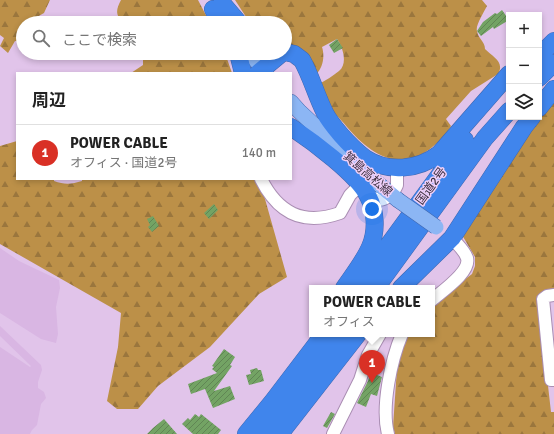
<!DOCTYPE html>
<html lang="ja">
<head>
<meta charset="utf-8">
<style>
  body { margin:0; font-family:Signika,"Noto Sans JP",sans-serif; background:#f2f2f2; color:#222 }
  .controls { position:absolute; right:12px; top:12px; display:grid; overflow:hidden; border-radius:0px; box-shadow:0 2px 6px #0003 }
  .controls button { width:36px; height:36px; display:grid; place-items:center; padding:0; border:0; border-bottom:1px solid #e0e0e0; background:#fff; color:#222; font:20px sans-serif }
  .you { position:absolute; left:372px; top:209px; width:14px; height:14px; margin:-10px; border:3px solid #fff; border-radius:50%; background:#1a73e8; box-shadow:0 0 0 6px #1a73e833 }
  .badge { display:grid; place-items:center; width:26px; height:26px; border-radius:50%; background:#d93025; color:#fff; font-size:13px; font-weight:700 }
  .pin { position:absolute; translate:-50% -33px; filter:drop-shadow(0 1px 2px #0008) }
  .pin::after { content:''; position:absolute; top:21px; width:14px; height:12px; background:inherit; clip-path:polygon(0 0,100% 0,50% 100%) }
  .popup { position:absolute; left:309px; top:285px; width:126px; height:52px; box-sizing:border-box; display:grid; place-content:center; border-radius:0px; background:#fff; filter:drop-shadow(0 1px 3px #0005); font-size:13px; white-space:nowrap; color:#767676 }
  .popup b { font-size:15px; color:#222 }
  .popup::after { content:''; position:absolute; left:50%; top:100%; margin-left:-8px; border:8px solid transparent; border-top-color:#fff }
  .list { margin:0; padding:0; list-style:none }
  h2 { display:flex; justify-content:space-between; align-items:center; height:52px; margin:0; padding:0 16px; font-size:17px }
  h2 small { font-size:13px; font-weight:400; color:#767676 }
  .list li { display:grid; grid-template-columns:26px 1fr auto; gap:12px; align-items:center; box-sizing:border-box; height:56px; padding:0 16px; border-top:1px solid #e0e0e0 }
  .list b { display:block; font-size:15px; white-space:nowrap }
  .list p { margin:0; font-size:13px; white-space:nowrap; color:#767676 }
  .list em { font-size:13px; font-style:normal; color:#767676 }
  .icon { flex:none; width:22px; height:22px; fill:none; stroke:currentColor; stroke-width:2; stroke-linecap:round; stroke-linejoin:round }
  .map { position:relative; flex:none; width:554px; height:434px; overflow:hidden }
  .search { position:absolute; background:#fff; box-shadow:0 2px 6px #0003; left:16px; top:16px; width:276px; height:44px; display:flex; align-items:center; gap:10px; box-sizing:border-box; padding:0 14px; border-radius:22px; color:#767676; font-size:15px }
  .panel { position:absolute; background:#fff; box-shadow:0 2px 6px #0003; left:16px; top:72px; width:276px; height:108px; border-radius:0px }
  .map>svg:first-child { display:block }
  .built { fill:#d9b6e3 }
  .forest { fill:url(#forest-firs) }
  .building { fill:url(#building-hatch) }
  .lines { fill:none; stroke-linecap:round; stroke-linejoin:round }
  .minor-casing { stroke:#aa8eb3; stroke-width:14 }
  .major-casing { stroke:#3f67b0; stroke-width:16 }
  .highway-casing { stroke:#3f67b0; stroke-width:18 }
  .minor { stroke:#fff; stroke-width:12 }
  .major { stroke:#8cb6f4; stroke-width:15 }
  .highway { stroke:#4085ec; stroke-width:17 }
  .major-bridge-casing { stroke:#3f67b0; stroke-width:16; stroke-linecap:butt }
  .major-bridge { stroke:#8cb6f4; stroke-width:15 }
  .labels { text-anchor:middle; stroke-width:3; stroke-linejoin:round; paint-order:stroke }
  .street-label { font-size:12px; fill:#3c3040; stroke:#efd0f8 }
</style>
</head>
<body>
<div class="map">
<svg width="554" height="434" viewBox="0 0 554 434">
  <defs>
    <pattern id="forest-firs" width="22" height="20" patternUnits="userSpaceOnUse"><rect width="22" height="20" fill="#bc9048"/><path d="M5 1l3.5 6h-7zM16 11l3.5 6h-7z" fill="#9a763d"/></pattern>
    <pattern id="building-hatch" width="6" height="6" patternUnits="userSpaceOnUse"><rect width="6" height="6" fill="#73a364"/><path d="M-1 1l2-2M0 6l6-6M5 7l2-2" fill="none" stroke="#608554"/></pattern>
  </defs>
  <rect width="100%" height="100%" fill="#e1c4ea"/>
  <!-- built -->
  <path class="built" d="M 0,248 L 19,261 L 59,280 L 60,288 L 56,307 L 58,334 L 56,343 L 41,339 L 0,313 Z
    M 0,326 L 41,365 L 42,370 L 38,382 L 38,388 L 44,392 L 46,398 L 41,404 L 37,425 L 32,430 L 30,434 L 0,434 L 0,347 L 30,367 L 31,366 L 0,336 Z"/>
  <!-- forest -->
  <path class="forest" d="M 0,0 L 50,0 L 44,13 L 37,17 L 35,23 L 23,23 L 23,42 L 15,41 L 8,53 L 0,46 L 4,38 L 0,35 Z
    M 121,0 L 198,0 L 210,23 L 123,23 C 115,14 116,10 121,0 Z
    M 235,0 L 482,0 L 487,6 C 484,12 475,26 477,31 C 478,39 485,41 485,49 C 493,57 505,62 498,74 L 471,91 L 446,119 L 451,126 C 444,138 432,149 420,155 C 391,170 365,148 347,127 C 343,122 337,116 333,111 C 328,103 324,92 319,84 C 326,80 333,76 339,71 C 348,64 343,47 337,39 L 322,47 C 325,56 323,68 316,74 C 307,51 308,50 285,43 L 285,23 L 250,23 Z
    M 143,53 L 225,53 L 232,73 L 131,73 L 143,65 Z
    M 554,97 L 554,291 L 538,298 L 551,412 L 554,412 L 554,434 L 395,434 L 393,427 L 397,368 L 400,351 L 408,334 L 432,334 L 432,309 L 460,283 L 472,274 L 475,266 L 475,257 L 462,235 L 509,158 Z
    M 17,141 L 17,179 L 54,179 L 54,181 C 65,185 72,184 82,181 L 82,179 L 257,179 L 265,199 L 287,277 L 259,294 L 210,347 L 158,386 L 138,409 L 117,409 L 107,401 L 118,347 L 121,313 L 0,244 L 0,146 Z"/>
  <!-- building -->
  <path class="building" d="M 502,10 L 509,20 L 494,29 L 493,27 L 481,36 L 477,31 L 483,22 L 495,13 L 497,14 Z
    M 337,39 L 343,48 L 334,53 L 329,45 Z
    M 214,204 L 218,210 L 209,219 L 204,213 Z
    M 153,216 L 159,226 L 152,232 L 148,227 L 150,225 L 147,219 Z
    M 224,349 L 235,357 L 230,365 L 232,366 L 214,391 L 230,386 L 235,399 L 213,408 L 205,389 L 191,394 L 188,384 L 217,373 L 212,369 L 214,367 L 212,366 Z
    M 257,368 L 258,370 L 261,370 L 264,381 L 249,385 L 246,375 L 251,374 L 250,370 Z
    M 372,370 L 378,372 L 377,375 L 382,377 L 377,396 L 371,394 L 366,407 L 357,403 L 367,383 Z
    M 331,412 L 335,414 L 327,428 L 323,426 Z
    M 195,414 L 199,417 L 201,414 L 221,430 L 218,434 L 193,434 L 182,424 L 188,418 L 190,420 Z
    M 164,419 L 177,434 L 147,434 L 153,428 Z"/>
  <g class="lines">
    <defs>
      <path id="minor" d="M 261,179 C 278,213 303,226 340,213 L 350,195 L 360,185
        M 395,189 L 397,185 L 397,168
        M 368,195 C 376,199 380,202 387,197
        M 554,295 L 547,296 L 543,299 L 551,380 L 554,380
        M 432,300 C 442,291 471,272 467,258 C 465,251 457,244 452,238
        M 333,434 L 360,380 L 368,355 L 380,334
        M 388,434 C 381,407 391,360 402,334"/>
      <path id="major" d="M 250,53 L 266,73
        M 291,102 L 299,111 L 371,178 L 398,200"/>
      <path id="highway" d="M 222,3 L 239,23
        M 213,9 L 220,23
        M 285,52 L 294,54 L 302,60 C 311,76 316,95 325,113 C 329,121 335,128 341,135 C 348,143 356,151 365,158 C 388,173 418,170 439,154 L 509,74
        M 238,53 L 243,73
        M 539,56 L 554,41
        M 258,73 L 282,53
        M 539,78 L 554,63
        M 539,108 L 554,89
        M 291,127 C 312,141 357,174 368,196 C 376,211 377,231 370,247 C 364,261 353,275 344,288
        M 357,288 L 465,140
        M 376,288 L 485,138 L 509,111
        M 401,288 L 452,238 L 524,127 L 532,117
        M 246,434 L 273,401 L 324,334
        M 264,434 L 342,334
        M 280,434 L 358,334"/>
    </defs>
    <!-- minor casing -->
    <use href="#minor" class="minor-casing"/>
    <!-- major casing -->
    <use href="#major" class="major-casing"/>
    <!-- highway casing -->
    <use href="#highway" class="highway-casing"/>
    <!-- minor -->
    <use href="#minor" class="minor"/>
    <!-- major -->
    <use href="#major" class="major"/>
    <!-- highway -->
    <use href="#highway" class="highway"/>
    <defs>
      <path id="major-bridge" d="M 398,200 L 436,227"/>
    </defs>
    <!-- major-bridge casing -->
    <use href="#major-bridge" class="major-bridge-casing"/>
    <!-- major-bridge -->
    <use href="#major-bridge" class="major-bridge"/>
  </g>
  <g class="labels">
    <!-- street labels -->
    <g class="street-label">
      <text transform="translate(368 174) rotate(41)" y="4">箕島高松線</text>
      <text transform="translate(431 186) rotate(-54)" y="4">国道2号</text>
    </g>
  </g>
</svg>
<div class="controls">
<button>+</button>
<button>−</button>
<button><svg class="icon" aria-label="layers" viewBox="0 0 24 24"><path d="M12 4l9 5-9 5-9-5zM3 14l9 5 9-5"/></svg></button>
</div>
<div class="you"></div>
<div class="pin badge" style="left:372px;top:383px">1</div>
<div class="popup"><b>POWER CABLE</b>オフィス</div>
<div class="search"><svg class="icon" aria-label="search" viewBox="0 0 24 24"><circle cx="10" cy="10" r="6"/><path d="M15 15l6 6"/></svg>ここで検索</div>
<section class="panel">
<h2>周辺<small></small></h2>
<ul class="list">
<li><span class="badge">1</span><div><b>POWER CABLE</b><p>オフィス · 国道2号</p></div><em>140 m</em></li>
</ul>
</section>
</div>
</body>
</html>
